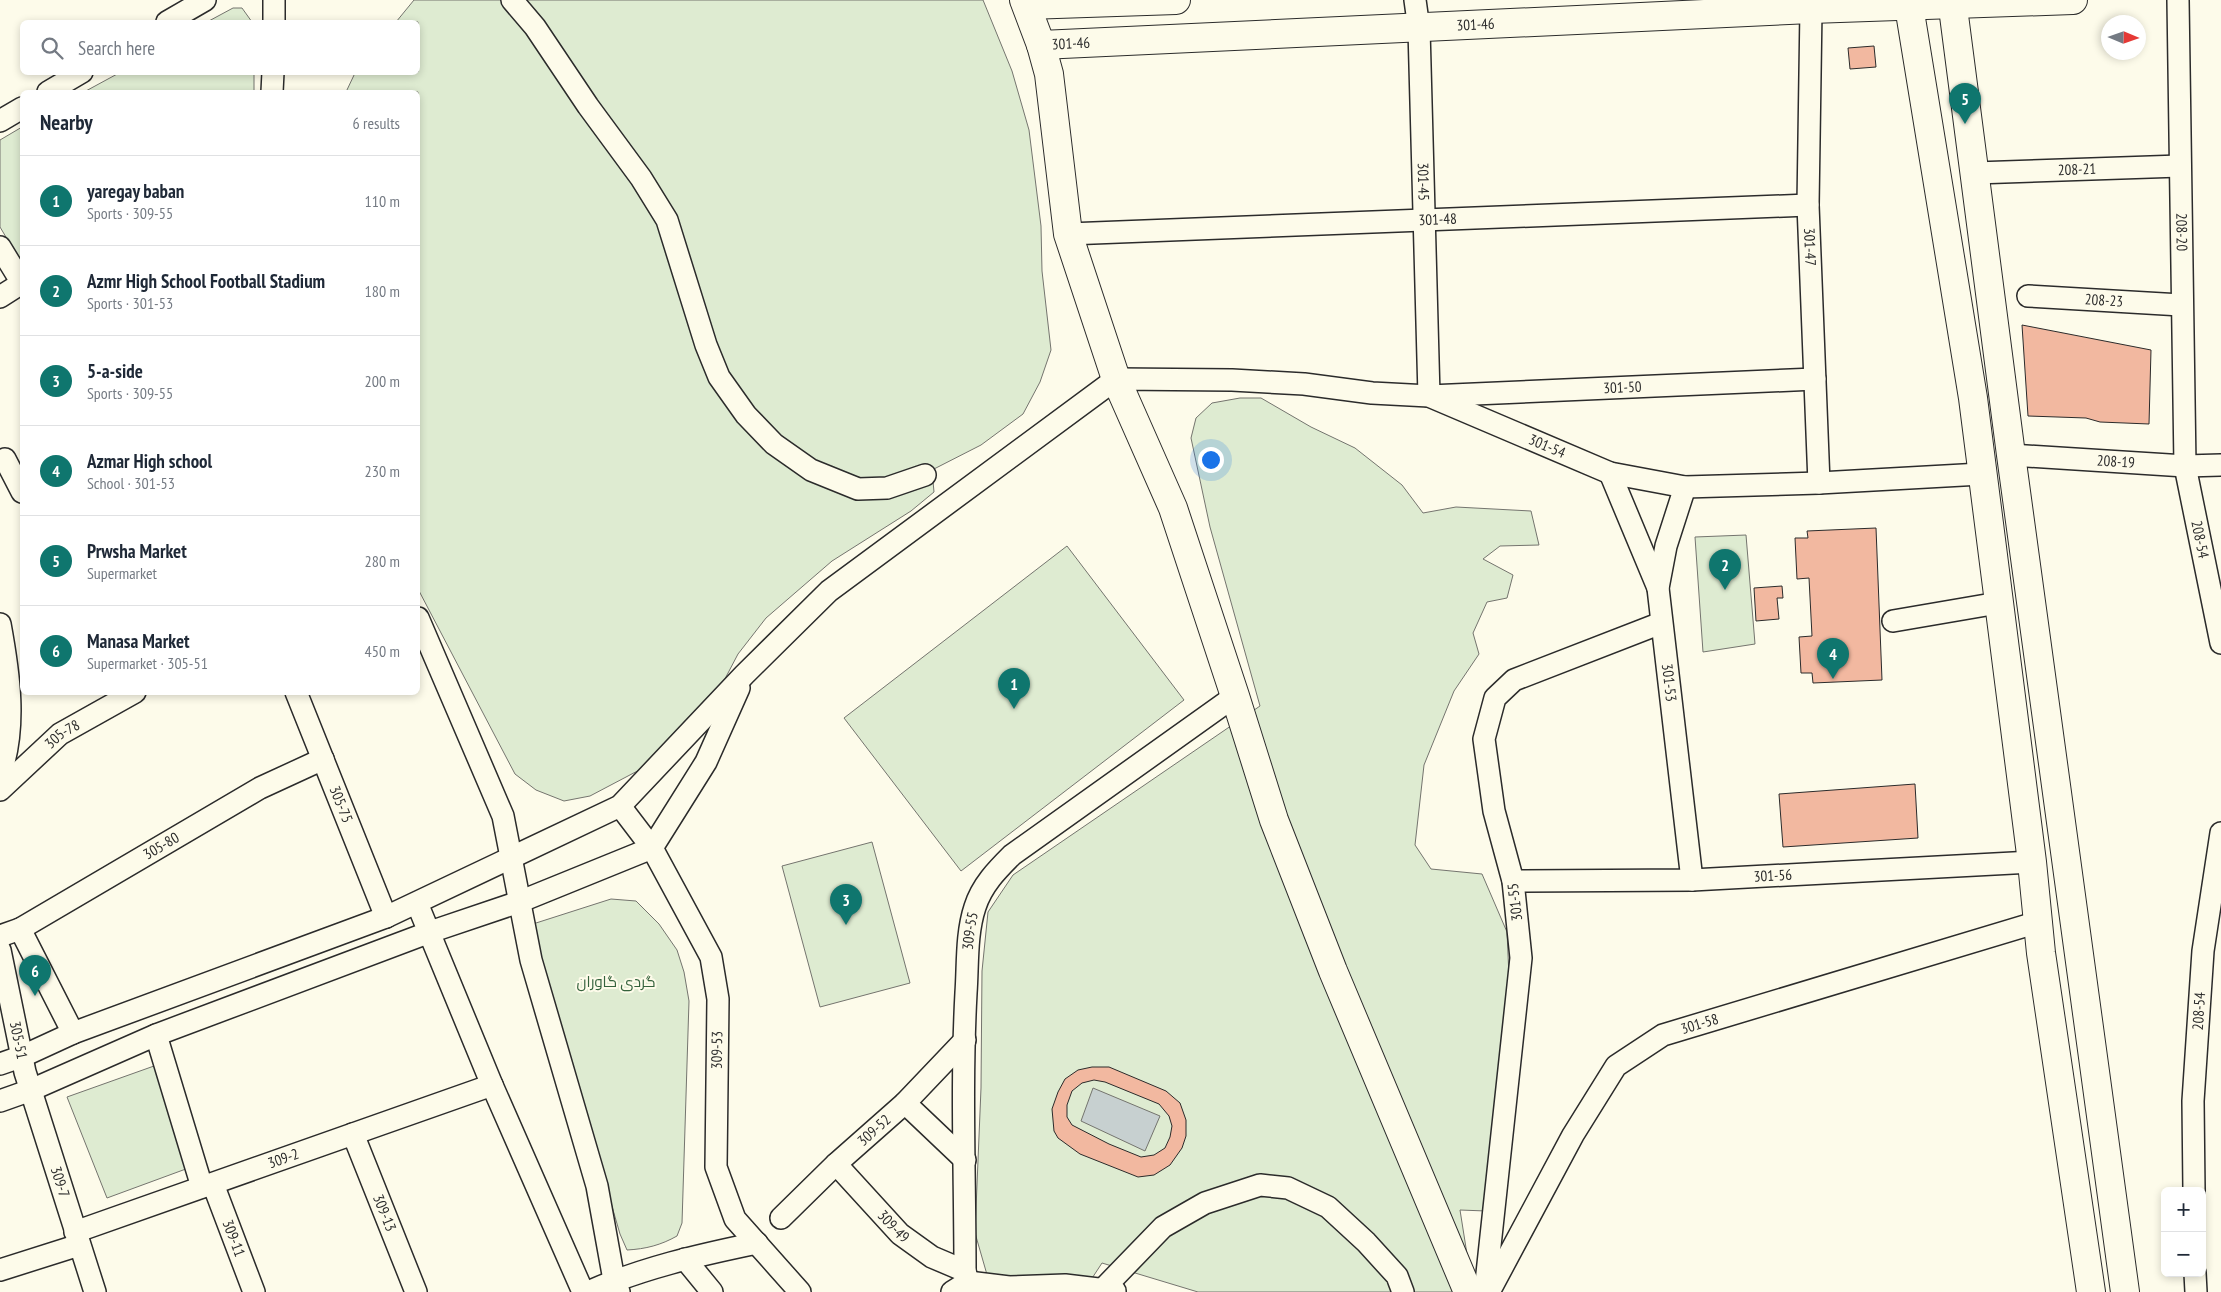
<!DOCTYPE html>
<html lang="en">
<head>
<meta charset="utf-8">
<style>
  body { margin:0; font-family:"PT Sans Narrow",Cairo,sans-serif; background:#f2f2f3; color:#1f2937 }
  .controls { position:absolute; right:15px; bottom:15px; display:grid; overflow:hidden; border-radius:8px; box-shadow:0 2px 8px #0003 }
  .controls button { width:45px; height:45px; display:grid; place-items:center; padding:0; border:0; border-bottom:1px solid #e0e1e3; background:#fff; color:#1f2937; font:25px sans-serif }
  .compass { position:absolute; left:2101px; top:15px; width:45px; height:45px; border-radius:50%; background:#fff; box-shadow:0 2px 8px #0003; rotate:92deg }
  .you { position:absolute; left:1210px; top:459px; width:18px; height:18px; margin:-12px; border:4px solid #fff; border-radius:50%; background:#1a73e8; box-shadow:0 0 0 8px #1a73e833 }
  .badge { display:grid; place-items:center; width:32px; height:32px; border-radius:50%; background:#0f766e; color:#fff; font-size:16px; font-weight:700 }
  .pin { position:absolute; translate:-50% -41px; filter:drop-shadow(0 1px 2px #0008) }
  .pin::after { content:''; position:absolute; top:26px; width:18px; height:15px; background:inherit; clip-path:polygon(0 0,100% 0,50% 100%) }
  .list { margin:0; padding:0; list-style:none }
  h2 { display:flex; justify-content:space-between; align-items:center; height:65px; margin:0; padding:0 20px; font-size:21px }
  h2 small { font-size:16px; font-weight:400; color:#747a83 }
  .list li { display:grid; grid-template-columns:32px 1fr auto; gap:15px; align-items:center; box-sizing:border-box; height:90px; padding:0 20px; border-top:1px solid #e0e1e3 }
  .list b { display:block; font-size:19px; white-space:nowrap }
  .list p { margin:0; font-size:16px; white-space:nowrap; color:#747a83 }
  .list em { font-size:16px; font-style:normal; color:#747a83 }
  .icon { flex:none; width:28px; height:28px; fill:none; stroke:currentColor; stroke-width:2; stroke-linecap:round; stroke-linejoin:round }
  .map { position:relative; flex:none; width:2221px; height:1292px; overflow:hidden }
  .search { position:absolute; background:#fff; box-shadow:0 2px 8px #0003; left:20px; top:20px; width:400px; height:55px; display:flex; align-items:center; gap:12px; box-sizing:border-box; padding:0 18px; border-radius:8px; color:#747a83; font-size:19px }
  .panel { position:absolute; background:#fff; box-shadow:0 2px 8px #0003; left:20px; top:90px; width:400px; height:605px; border-radius:8px }
  .map>svg:first-child { display:block }
  .green { fill:#deebd1; stroke:#74746e }
  .water { fill:#c7d0d0; stroke:#74746e }
  .building { fill:#f2b8a0; stroke:#2b2b2b; fill-rule:evenodd }
  .lines { fill:none; stroke-linecap:round; stroke-linejoin:round }
  .minor-casing { stroke:#2b2b2b; stroke-width:24 }
  .major-casing { stroke:#2b2b2b; stroke-width:30 }
  .minor { stroke:#fdfbea; stroke-width:21 }
  .major { stroke:#fdfbea; stroke-width:28 }
  .labels { text-anchor:middle; stroke-width:4; stroke-linejoin:round; paint-order:stroke }
  .street-label { font-size:15px; fill:#2b2b2b; stroke:#fdfbea }
  .park-label { font-size:15px; fill:#34623c; stroke:#fdfbea }
</style>
</head>
<body>
<div class="map">
<svg width="2221" height="1292" viewBox="0 0 2221 1292">
  <rect width="100%" height="100%" fill="#fdfbea"/>
  <!-- green -->
  <path class="green" d="M 414,0 L 983,0 L 1012,71 L 1029,130 L 1041,226 L 1042,271 L 1051,350 L 1040,382 L 1023,414 L 981,445 L 932,470 L 934,492 L 911,511 L 832,561 L 766,618 L 738,654 L 717,694 L 664,757 L 590,796 L 564,801 L 536,790 L 515,774 L 418,589 L 418,92 L 346,92 L 355,73 L 418,72 L 418,22 L 396,22 Z
    M 233,8 L 242,8 L 252,22 L 207,22 Z
    M 119,73 L 254,73 L 254,92 L 84,92 Z
    M 22,127 L 22,264 L 0,227 L 0,140 Z
    M 1240,398 L 1261,398 L 1311,427 L 1355,448 L 1402,485 L 1423,513 L 1456,507 L 1531,511 L 1539,545 L 1500,546 L 1483,559 L 1513,575 L 1507,598 L 1487,602 L 1473,633 L 1479,654 L 1454,691 L 1424,765 L 1415,845 L 1431,869 L 1482,874 L 1507,932 L 1510,999 L 1486,1211 L 1460,1210 L 1473,1292 L 1198,1292 L 1102,1263 L 1083,1292 L 992,1292 L 975,1233 L 981,1088 L 982,971 L 988,912 L 1013,875 L 1260,706 L 1210,527 L 1191,438 L 1196,418 L 1212,403 Z
    M 1746,535 L 1755,644 L 1703,652 L 1695,537 Z
    M 1067,546 L 1184,700 L 961,871 L 844,718 Z
    M 872,842 L 910,983 L 820,1007 L 782,866 Z
    M 611,899 L 636,901 L 659,924 L 677,950 L 684,972 L 689,1001 L 682,1223 L 677,1236 C 661,1245 646,1249 627,1250 L 620,1234 L 531,928 L 536,923 Z
    M 154,1066 L 194,1166 L 107,1198 L 67,1097 Z"/>
  <!-- water -->
  <path class="water" d="M 1093,1088 L 1160,1116 L 1145,1151 L 1081,1121 Z"/>
  <!-- building -->
  <path class="building" d="M 1874,46 L 1876,67 L 1850,69 L 1848,48 Z
    M 2022,325 L 2151,350 L 2149,424 L 2100,422 L 2086,418 L 2028,416 Z
    M 1876,528 L 1882,680 L 1813,683 L 1812,673 L 1801,673 L 1799,637 L 1812,636 L 1809,578 L 1797,579 L 1795,538 L 1808,538 L 1807,531 Z
    M 1782,586 L 1783,598 L 1777,598 L 1779,619 L 1756,621 L 1754,588 Z
    M 1915,784 L 1918,838 L 1783,847 L 1779,794 Z
    M 1092,1067 L 1109,1067 L 1166,1091 L 1180,1103 L 1186,1120 L 1186,1136 L 1182,1148 L 1170,1165 L 1154,1175 L 1138,1177 L 1080,1154 L 1058,1138 L 1054,1131 L 1052,1109 L 1058,1092 L 1065,1079 L 1078,1070 ZM 1094,1080 L 1105,1082 L 1159,1104 L 1169,1116 L 1172,1126 L 1170,1137 L 1165,1148 L 1154,1155 L 1141,1157 L 1109,1144 L 1072,1125 L 1067,1117 L 1067,1105 L 1072,1091 L 1082,1083 Z"/>
  <g class="lines">
    <defs>
      <g id="minor">
        <path d="M 512,0 L 535,27 L 588,106 L 641,178 L 667,220 L 706,345 L 719,377 L 746,415 L 774,444 L 811,470 L 858,489 L 887,488 L 925,475"/>
        <path id="s1" d="M 1415,0 L 1419,29 L 1429,396 L 1815,379"/>
        <path id="s2" d="M 2178,0 L 2185,466 L 2221,643"/>
        <path id="s3" d="M 1811,9 L 1808,205 L 1819,483"/>
        <path d="M 167,22 L 205,0"/>
        <path d="M 274,22 L 274,0"/>
        <path d="M 48,92 L 82,72"/>
        <path d="M 272,92 L 273,72"/>
        <path d="M 0,121 L 22,108"/>
        <path id="s4" d="M 1975,173 L 2180,166"/>
        <path id="s5" d="M 1068,234 L 1808,205"/>
        <path d="M 0,247 L 22,283"/>
        <path id="s6" d="M 2028,296 L 2181,305"/>
        <path d="M 0,297 L 22,283"/>
        <path id="s7" d="M 2011,455 L 2185,466 L 2221,465"/>
        <path d="M 5,459 L 22,492"/>
        <path d="M 1610,473 L 1658,588"/>
        <path id="s8" d="M 1685,487 L 1666,546 L 1658,588 L 1692,880"/>
        <path d="M 418,618 L 503,816 L 531,960 L 597,1186 L 614,1280 L 619,1292"/>
        <path d="M 1893,621 L 1998,603"/>
        <path d="M 0,624 C 9,673 17,727 0,775"/>
        <path id="s9" d="M 296,692 L 386,917"/>
        <path id="s10" d="M 0,790 L 60,734 L 135,692"/>
        <path d="M 620,806 L 652,848 L 711,957 L 718,999 L 716,1167 L 735,1219 L 800,1292"/>
        <path id="s11" d="M 1513,881 L 1692,880 L 2032,862"/>
        <path d="M 417,903 L 492,1085 L 583,1292"/>
        <path d="M 20,929 L 73,1033"/>
        <path id="s12" d="M 0,936 L 20,929 L 260,788 L 323,759"/>
        <path id="s13" d="M 0,950 L 25,1072 L 95,1292"/>
        <path d="M 156,1035 L 202,1187"/>
        <path id="s14" d="M 0,1064 L 23,1056 L 73,1033 L 386,917 L 620,806 L 744,675 L 829,591 L 1116,379 L 1232,380 L 1304,384 L 1372,393 L 1429,396 L 1610,473 L 1685,487 L 1819,483 L 1981,474"/>
        <path d="M 0,1101 L 31,1090 L 156,1035 L 430,932 L 519,902 L 652,848 L 706,762 L 739,688"/>
        <path d="M 905,1103 L 965,1160"/>
        <path id="s15" d="M 353,1134 L 416,1292"/>
        <path id="s16" d="M 836,1164 L 900,1234 L 932,1257 L 965,1271"/>
        <path id="s17" d="M 213,1184 L 254,1292"/>
        <path id="s18" d="M 2194,1191 L 2193,1101 L 2203,951 L 2221,833"/>
        <path id="s19" d="M 781,1218 L 836,1164 L 905,1103 L 965,1040"/>
        <path id="s20" d="M 75,1232 L 492,1085"/>
        <path d="M 685,1259 L 712,1292"/>
        <path d="M 0,1270 L 79,1245"/>
        <path d="M 2195,1273 L 2196,1292"/>
        <path d="M 1103,1289 L 1163,1227 L 1205,1203 L 1260,1185 L 1288,1188 L 1328,1207 L 1366,1242 L 1397,1276 L 1403,1292"/>
        <path d="M 588,1292 C 642,1268 699,1255 757,1243"/>
        <path d="M 952,1292 L 968,1282 L 1009,1287 L 1065,1285 L 1115,1291"/>
        <path id="s21" d="M 971,1292 L 965,1271 C 965,1178 961,1085 966,993 C 968,965 966,934 975,907 C 982,885 997,870 1012,855 L 1235,696"/>
        <path d="M 1485,1292 L 1521,958 L 1513,881 L 1494,811 L 1484,739 L 1495,698 L 1514,680 L 1661,623"/>
        <path id="s22" d="M 1489,1292 L 1573,1135 L 1616,1066 L 1663,1035 L 2038,922"/>
      </g>
      <g id="major">
        <path d="M 1024,0 L 1041,45 L 1049,74 L 1068,234 L 1116,379 L 1173,508 L 1235,696 L 1274,820 L 1333,971 L 1468,1292"/>
        <path d="M 1908,0 L 1973,398 L 2032,862 L 2041,953 L 2091,1292"/>
        <path d="M 1952,0 L 2011,455 L 2125,1292"/>
        <path d="M 1027,5 L 1176,0"/>
        <path id="s23" d="M 1041,45 L 1811,9 L 2073,0"/>
      </g>
    </defs>
    <!-- minor casing -->
    <use href="#minor" class="minor-casing"/>
    <!-- major casing -->
    <use href="#major" class="major-casing"/>
    <!-- minor -->
    <use href="#minor" class="minor"/>
    <!-- major -->
    <use href="#major" class="major"/>
  </g>
  <g class="labels">
    <!-- street labels -->
    <g class="street-label">
      <text dy="5" stroke="none"><textPath href="#s23" startOffset="435">301-46</textPath></text>
      <text dy="5" stroke="none"><textPath href="#s23" startOffset="30">301-46</textPath></text>
      <text dy="5" stroke="none"><textPath href="#s4" startOffset="102">208-21</textPath></text>
      <text dy="5" stroke="none"><textPath href="#s1" startOffset="182">301-45</textPath></text>
      <text dy="5" stroke="none"><textPath href="#s5" startOffset="370">301-48</textPath></text>
      <text dy="5" stroke="none"><textPath href="#s2" startOffset="232">208-20</textPath></text>
      <text dy="5" stroke="none"><textPath href="#s3" startOffset="238">301-47</textPath></text>
      <text dy="5" stroke="none"><textPath href="#s6" startOffset="76">208-23</textPath></text>
      <text dy="5" stroke="none"><textPath href="#s1" startOffset="590">301-50</textPath></text>
      <text dy="5" stroke="none"><textPath href="#s14" startOffset="1771">301-54</textPath></text>
      <text dy="5" stroke="none"><textPath href="#s7" startOffset="105">208-19</textPath></text>
      <text dy="5" stroke="none"><textPath href="#s2" startOffset="541">208-54</textPath></text>
      <text dy="5" stroke="none"><textPath href="#s8" startOffset="200">301-53</textPath></text>
      <text dy="5" stroke="none"><textPath href="#s10" startOffset="84">305-78</textPath></text>
      <text dy="5" stroke="none"><textPath href="#s9" startOffset="121">305-75</textPath></text>
      <text dy="5" stroke="none"><textPath href="#s12" startOffset="185">305-80</textPath></text>
      <text dy="5" stroke="none"><textPath href="#s11" startOffset="260">301-56</textPath></text>
      <text transform="translate(1515 902) rotate(-97)" y="5">301-55</text>
      <text dy="5" stroke="none"><textPath href="#s21" startOffset="362">309-55</textPath></text>
      <text dy="5" stroke="none"><textPath href="#s18" startOffset="180">208-54</textPath></text>
      <text dy="5" stroke="none"><textPath href="#s22" startOffset="354">301-58</textPath></text>
      <text dy="5" stroke="none"><textPath href="#s13" startOffset="92">305-51</textPath></text>
      <text transform="translate(717 1050) rotate(-89)" y="5">309-53</text>
      <text dy="5" stroke="none"><textPath href="#s19" startOffset="128">309-52</textPath></text>
      <text dy="5" stroke="none"><textPath href="#s20" startOffset="221">309-2</textPath></text>
      <text dy="5" stroke="none"><textPath href="#s13" startOffset="240">309-7</textPath></text>
      <text dy="5" stroke="none"><textPath href="#s15" startOffset="85">309-13</textPath></text>
      <text dy="5" stroke="none"><textPath href="#s16" startOffset="85">309-49</textPath></text>
      <text dy="5" stroke="none"><textPath href="#s17" startOffset="58">309-11</textPath></text>
    </g>
    <!-- park labels -->
    <g class="park-label">
      <text x="616" y="987">گردی گاوران</text>
    </g>
  </g>
</svg>
<div class="controls">
<button>+</button>
<button>−</button>
</div>
<svg class="compass" viewBox="-18 -18 36 36"><path d="M0-13l5 13h-10z" fill="#e53935"/><path d="M0 13l5-13h-10z" fill="#747a83"/></svg>
<div class="you"></div>
<div class="pin badge" style="left:1014px;top:709px">1</div>
<div class="pin badge" style="left:1725px;top:590px">2</div>
<div class="pin badge" style="left:846px;top:925px">3</div>
<div class="pin badge" style="left:1833px;top:679px">4</div>
<div class="pin badge" style="left:1965px;top:124px">5</div>
<div class="pin badge" style="left:35px;top:996px">6</div>
<div class="search"><svg class="icon" aria-label="search" viewBox="0 0 24 24"><circle cx="10" cy="10" r="6"/><path d="M15 15l6 6"/></svg>Search here</div>
<section class="panel">
<h2>Nearby<small>6 results</small></h2>
<ul class="list">
<li><span class="badge">1</span><div><b>yaregay baban</b><p>Sports · 309-55</p></div><em>110 m</em></li>
<li><span class="badge">2</span><div><b>Azmr High School Football Stadium</b><p>Sports · 301-53</p></div><em>180 m</em></li>
<li><span class="badge">3</span><div><b>5-a-side</b><p>Sports · 309-55</p></div><em>200 m</em></li>
<li><span class="badge">4</span><div><b>Azmar High school</b><p>School · 301-53</p></div><em>230 m</em></li>
<li><span class="badge">5</span><div><b>Prwsha Market</b><p>Supermarket</p></div><em>280 m</em></li>
<li><span class="badge">6</span><div><b>Manasa Market</b><p>Supermarket · 305-51</p></div><em>450 m</em></li>
</ul>
</section>
</div>
</body>
</html>
